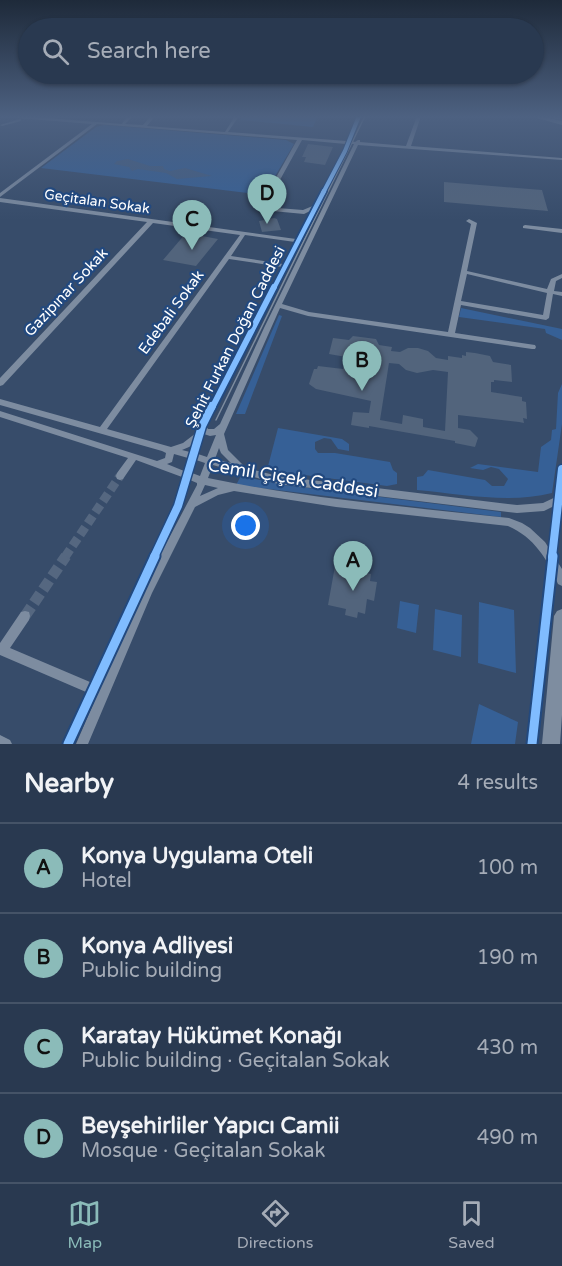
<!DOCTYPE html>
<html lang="en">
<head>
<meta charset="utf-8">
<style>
  body { margin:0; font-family:"Varela Round",sans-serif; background:#314057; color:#f1f3f6 }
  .you { position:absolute; left:246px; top:526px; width:21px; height:21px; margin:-15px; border:4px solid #fff; border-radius:50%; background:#1a73e8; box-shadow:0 0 0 9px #1a73e833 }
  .badge { display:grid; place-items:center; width:39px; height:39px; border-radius:50%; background:#8bbbb9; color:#111; font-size:20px; font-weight:700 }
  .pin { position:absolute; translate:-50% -50px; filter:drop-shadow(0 2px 3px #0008) }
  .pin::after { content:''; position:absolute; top:32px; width:21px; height:18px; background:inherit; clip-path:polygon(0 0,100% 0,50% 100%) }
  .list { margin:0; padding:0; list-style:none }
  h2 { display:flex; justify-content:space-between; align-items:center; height:78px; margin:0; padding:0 24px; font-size:26px }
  h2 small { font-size:20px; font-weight:400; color:#a5acb7 }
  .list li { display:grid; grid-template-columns:39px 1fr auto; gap:18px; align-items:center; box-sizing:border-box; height:90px; padding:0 24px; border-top:2px solid #455367 }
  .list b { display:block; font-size:22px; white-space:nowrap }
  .list p { margin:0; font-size:20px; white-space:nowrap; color:#a5acb7 }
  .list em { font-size:20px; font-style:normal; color:#a5acb7 }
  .icon { flex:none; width:33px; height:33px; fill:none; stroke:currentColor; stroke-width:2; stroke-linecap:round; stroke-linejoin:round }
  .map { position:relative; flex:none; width:562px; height:744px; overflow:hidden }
  .search { position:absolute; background:#293950; box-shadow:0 2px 4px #0004; left:18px; right:18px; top:18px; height:66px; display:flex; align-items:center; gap:15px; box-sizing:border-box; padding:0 21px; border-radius:33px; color:#a5acb7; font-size:22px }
  .sheet { height:438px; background:#293950 }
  nav { display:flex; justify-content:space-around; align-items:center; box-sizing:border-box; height:84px; border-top:2px solid #455367; background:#293950; font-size:16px; color:#a5acb7 }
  nav a { display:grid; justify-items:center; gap:3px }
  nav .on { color:#8bbbb9 }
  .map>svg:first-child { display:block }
  .green { fill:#366096 }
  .water { fill:#425e84 }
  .building { fill:#52647c; fill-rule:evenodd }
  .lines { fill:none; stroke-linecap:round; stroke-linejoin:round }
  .minor-tunnel-far1 { stroke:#556780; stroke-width:9; stroke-dasharray:9 4.5; stroke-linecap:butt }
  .minor-tunnel { stroke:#556780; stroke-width:11; stroke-dasharray:11 5; stroke-linecap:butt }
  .minor { fill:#7d8ca0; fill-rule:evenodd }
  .major { fill:#7b899f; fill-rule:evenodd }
  .highway { fill:#7e8da0; fill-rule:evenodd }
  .tram { stroke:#7e8da0; stroke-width:1.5 }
  .cycleway-far4-casing { stroke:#22497f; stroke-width:6 }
  .cycleway-far3-casing { stroke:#22497f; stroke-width:8 }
  .cycleway-far2-casing { stroke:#22497f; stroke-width:10 }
  .cycleway-far1-casing { stroke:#22497f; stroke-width:11 }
  .cycleway-casing { stroke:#22497f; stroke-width:13 }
  .cycleway-far4 { stroke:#80bcff; stroke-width:4 }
  .cycleway-far3 { stroke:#80bcff; stroke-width:4.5 }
  .cycleway-far2 { stroke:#80bcff; stroke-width:6 }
  .cycleway-far1 { stroke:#80bcff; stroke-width:8 }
  .cycleway { stroke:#80bcff; stroke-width:9 }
  .labels { text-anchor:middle; stroke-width:4.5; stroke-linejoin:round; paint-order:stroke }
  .far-street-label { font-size:14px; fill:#fff; stroke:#22497f }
  .street-label { font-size:15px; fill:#fff; stroke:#22497f }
  .near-street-label { font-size:18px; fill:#fff; stroke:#22497f }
</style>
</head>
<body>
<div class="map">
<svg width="562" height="744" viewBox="0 0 562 744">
  <rect width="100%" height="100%" fill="#374c6a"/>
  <!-- green -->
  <path class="green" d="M 243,116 L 317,118 L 313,127 L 240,120 Z
    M 104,125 L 286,140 L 294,144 L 264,195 L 41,168 L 96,127 Z
    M 461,308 L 562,329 L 562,340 L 546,333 L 545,329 L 459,317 Z
    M 279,315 L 282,316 L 245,414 L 236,414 Z
    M 562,384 L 562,424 L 552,493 C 510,504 460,494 417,490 L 417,477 L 423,476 L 428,470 L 485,480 L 492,486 L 504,486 L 508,479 L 499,469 L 491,467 L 483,470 L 470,468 L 478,464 L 538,472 L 541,447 L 551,440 L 552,430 L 556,429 L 558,393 Z
    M 278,428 L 342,439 L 349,444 L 349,451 L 338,449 L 331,439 L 324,438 L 315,442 L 315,449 L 318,453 L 335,453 L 390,462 L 393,470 L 397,473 L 397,484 L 387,486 L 267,470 Z
    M 241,476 L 284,485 L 501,512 L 501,517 L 236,485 Z
    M 400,601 L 419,605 L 416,633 L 397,628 Z
    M 479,602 L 514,610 L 516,673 L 478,663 Z
    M 435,609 L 462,615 L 461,657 L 433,650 Z
    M 479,704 L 518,722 L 515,744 L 471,744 Z"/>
  <!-- water -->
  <path class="water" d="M 128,159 L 150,166 L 163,166 L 164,169 L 170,171 L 185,168 L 212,176 L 177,179 L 166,173 L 138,169 L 132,171 L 129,167 L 114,164 L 117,161 Z"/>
  <!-- building -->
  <path class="building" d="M 308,144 L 333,147 L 325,165 L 304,162 L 306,157 L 302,157 Z
    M 444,182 L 542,190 L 548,211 L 444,202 Z
    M 274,218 L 277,219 L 281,230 L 262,232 L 259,221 Z
    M 186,233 L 218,239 L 196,266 L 163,260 Z
    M 353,336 L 376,339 L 379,345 L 392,347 L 391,351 L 400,352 L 408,348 L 418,348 L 428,351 L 436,358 L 448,360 L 448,356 L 462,358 L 462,355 L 466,356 L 466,352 L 475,353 L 490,356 L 493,362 L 511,365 L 512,382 L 494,380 L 494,382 L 491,382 L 491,392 L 522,397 L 522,401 L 526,402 L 527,419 L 523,418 L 524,423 L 519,422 L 458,415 L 458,428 L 470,430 L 478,438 L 475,447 L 455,443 L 455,441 L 369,426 L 369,428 L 351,425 L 353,412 L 369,413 L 371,401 L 316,389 L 309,384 L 314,369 L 317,369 L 318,366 L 343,369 L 346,357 L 329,354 L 333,338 L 349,340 ZM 389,363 L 399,364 L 406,370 L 417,373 L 433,370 L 448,372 L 445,431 L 423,427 L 423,419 L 403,415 L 402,424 L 380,420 Z
    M 335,566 L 371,574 L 370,581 L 377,582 L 374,601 L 367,599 L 365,614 L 358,612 L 357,618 L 345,615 L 346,609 L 328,605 Z"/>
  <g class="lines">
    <!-- minor-tunnel-far1 -->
    <path class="minor-tunnel-far1" d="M 65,557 L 120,476"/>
    <!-- minor-tunnel -->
    <path class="minor-tunnel" d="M 25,616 L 66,556"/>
    <!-- minor -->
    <path class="minor" d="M 3,116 L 22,116 L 122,124 L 123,122 L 129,116 L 133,116 L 125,124 L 143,125 L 151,116 L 155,116 L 147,126 L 225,132 L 235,116 L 239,116 L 228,132 L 347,141 L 357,116 L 361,116 L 351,141 L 355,142 L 358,140 L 360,140 L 360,142 L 406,146 L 417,116 L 421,116 L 411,146 L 562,158 L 562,160 L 358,145 L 282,304 L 309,312 L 448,332 L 471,224 L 466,221 L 469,219 L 477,223 L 467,271 L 547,289 L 551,279 L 562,274 L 562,278 L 556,281 L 554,291 L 562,292 L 562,296 L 553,294 L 549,318 L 546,320 L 461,305 L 455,333 L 535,345 L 536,347 L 535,349 L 532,349 L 308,316 L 280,308 L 224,434 L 228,450 L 246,468 L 278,476 L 517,505 L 543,503 L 562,494 L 562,502 L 544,511 L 517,513 L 278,484 L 213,465 L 208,478 C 307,499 409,507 509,518 L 522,523 L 530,528 L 545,542 L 562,569 L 562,586 L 558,584 C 548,560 534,537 508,526 L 336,507 L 234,491 L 218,495 L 195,507 L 152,593 L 88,744 L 76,744 L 104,679 L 74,744 L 62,744 L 86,692 L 0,655 L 0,643 L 21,612 L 25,611 L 29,612 L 30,616 L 29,620 L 10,648 L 90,682 L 173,506 L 182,477 L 136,460 L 123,479 L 120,480 L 117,479 L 116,476 L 117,473 L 128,458 L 0,417 L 0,411 L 157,461 L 165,458 L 166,453 L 162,451 L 0,405 L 0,399 L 100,427 L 240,235 L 153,223 L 3,385 L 0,386 L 0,378 L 147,222 L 0,202 L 0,198 L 296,239 L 312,210 L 304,214 L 262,210 L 259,208 L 297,140 L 97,124 L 0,197 L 0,193 L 92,124 L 5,117 ZM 302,140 L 346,144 L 315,205 L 303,210 L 265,207 ZM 350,144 L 354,144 L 264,328 L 220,424 L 214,429 L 208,429 L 206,426 L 289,266 ZM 245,235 L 295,242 L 283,264 L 231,256 ZM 229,259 L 282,267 L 198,426 L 196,433 L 183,443 L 171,447 L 107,429 ZM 467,274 L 547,293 L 543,315 L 461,301 ZM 204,434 L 210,436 L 216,435 L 207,457 L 198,454 ZM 192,445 L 190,452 L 182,450 L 189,447 ZM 219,448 L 221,453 L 231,463 L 215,459 ZM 174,454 L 188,458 L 184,471 L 167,464 L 172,462 ZM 196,460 L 205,463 L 200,476 L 192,473 ZM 190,480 L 197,483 L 197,485 L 159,557 L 183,506 ZM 205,485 L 218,488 L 200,496 Z
      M 20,119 L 21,119 L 21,121 L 2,126 L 0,125 Z
      M 525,225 L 562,229 L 562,233 L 523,228 L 523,226 Z
      M 0,735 L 10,740 L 12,744 L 0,744 Z"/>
    <!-- major -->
    <path class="major" d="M 546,116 L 562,118 L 562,120 L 546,117 Z"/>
    <!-- highway -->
    <path class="highway" d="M 530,116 L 540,116 L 562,121 L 562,125 Z
      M 562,609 L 562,715 L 560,744 L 542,744 L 554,616 L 557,611 Z"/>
    <!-- tram -->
    <path class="tram" d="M 216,420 L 365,116"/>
    <defs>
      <path id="cycleway-far4" d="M 323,193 L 345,151 L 359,116"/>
      <path id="cycleway-far3" d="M 274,288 L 324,191"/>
      <path id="cycleway-far2" d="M 212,408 L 274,287"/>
      <path id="cycleway-far1" d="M 154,557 L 178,506 L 202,426 L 212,406
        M 552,557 L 562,469"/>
      <path id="cycleway" d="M 68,744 L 155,556
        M 532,744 L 553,556"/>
    </defs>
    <!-- cycleway-far4 casing -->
    <use href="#cycleway-far4" class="cycleway-far4-casing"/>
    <!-- cycleway-far3 casing -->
    <use href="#cycleway-far3" class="cycleway-far3-casing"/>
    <!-- cycleway-far2 casing -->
    <use href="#cycleway-far2" class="cycleway-far2-casing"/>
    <!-- cycleway-far1 casing -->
    <use href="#cycleway-far1" class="cycleway-far1-casing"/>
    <!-- cycleway casing -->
    <use href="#cycleway" class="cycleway-casing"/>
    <!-- cycleway-far4 -->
    <use href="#cycleway-far4" class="cycleway-far4"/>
    <!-- cycleway-far3 -->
    <use href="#cycleway-far3" class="cycleway-far3"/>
    <!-- cycleway-far2 -->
    <use href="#cycleway-far2" class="cycleway-far2"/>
    <!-- cycleway-far1 -->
    <use href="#cycleway-far1" class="cycleway-far1"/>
    <!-- cycleway -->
    <use href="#cycleway" class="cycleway"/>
  </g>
  <!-- sky -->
  <linearGradient id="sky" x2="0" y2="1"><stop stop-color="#1e2a3a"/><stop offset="0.53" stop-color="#4d6181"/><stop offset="1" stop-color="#4d6181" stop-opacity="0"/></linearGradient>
  <rect width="562" height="220" fill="url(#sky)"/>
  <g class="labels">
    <!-- far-street labels -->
    <g class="far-street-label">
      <text transform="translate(97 201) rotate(8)" y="5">Geçitalan Sokak</text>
    </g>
    <!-- street labels -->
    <g class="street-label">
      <text transform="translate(66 292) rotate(-47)" y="5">Gazipınar Sokak</text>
      <text transform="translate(171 312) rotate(-54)" y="5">Edebali Sokak</text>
      <text transform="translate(235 337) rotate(-63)" y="5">Şehit Furkan Doğan Caddesi</text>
    </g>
    <!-- near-street labels -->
    <g class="near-street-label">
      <text transform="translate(293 478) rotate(9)" y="6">Cemil Çiçek Caddesi</text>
    </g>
  </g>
</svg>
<div class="you"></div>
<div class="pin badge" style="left:353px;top:591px">A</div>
<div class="pin badge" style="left:362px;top:391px">B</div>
<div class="pin badge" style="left:192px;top:250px">C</div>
<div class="pin badge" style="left:267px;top:224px">D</div>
<div class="search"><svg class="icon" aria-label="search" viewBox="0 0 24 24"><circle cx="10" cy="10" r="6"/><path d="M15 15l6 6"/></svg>Search here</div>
</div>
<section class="sheet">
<h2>Nearby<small>4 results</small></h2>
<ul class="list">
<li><span class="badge">A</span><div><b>Konya Uygulama Oteli</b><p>Hotel</p></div><em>100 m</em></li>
<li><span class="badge">B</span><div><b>Konya Adliyesi</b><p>Public building</p></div><em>190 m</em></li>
<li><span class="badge">C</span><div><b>Karatay Hükümet Konağı</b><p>Public building · Geçitalan Sokak</p></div><em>430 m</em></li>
<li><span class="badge">D</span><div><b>Beyşehirliler Yapıcı Camii</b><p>Mosque · Geçitalan Sokak</p></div><em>490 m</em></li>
</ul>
</section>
<nav>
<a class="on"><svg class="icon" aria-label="map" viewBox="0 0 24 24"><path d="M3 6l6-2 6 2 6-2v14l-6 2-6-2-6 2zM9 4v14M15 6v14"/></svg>Map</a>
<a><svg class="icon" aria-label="directions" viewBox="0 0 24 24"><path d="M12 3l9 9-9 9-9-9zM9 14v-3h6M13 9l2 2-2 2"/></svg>Directions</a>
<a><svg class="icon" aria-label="saved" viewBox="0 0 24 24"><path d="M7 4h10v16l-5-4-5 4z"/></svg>Saved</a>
</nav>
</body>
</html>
